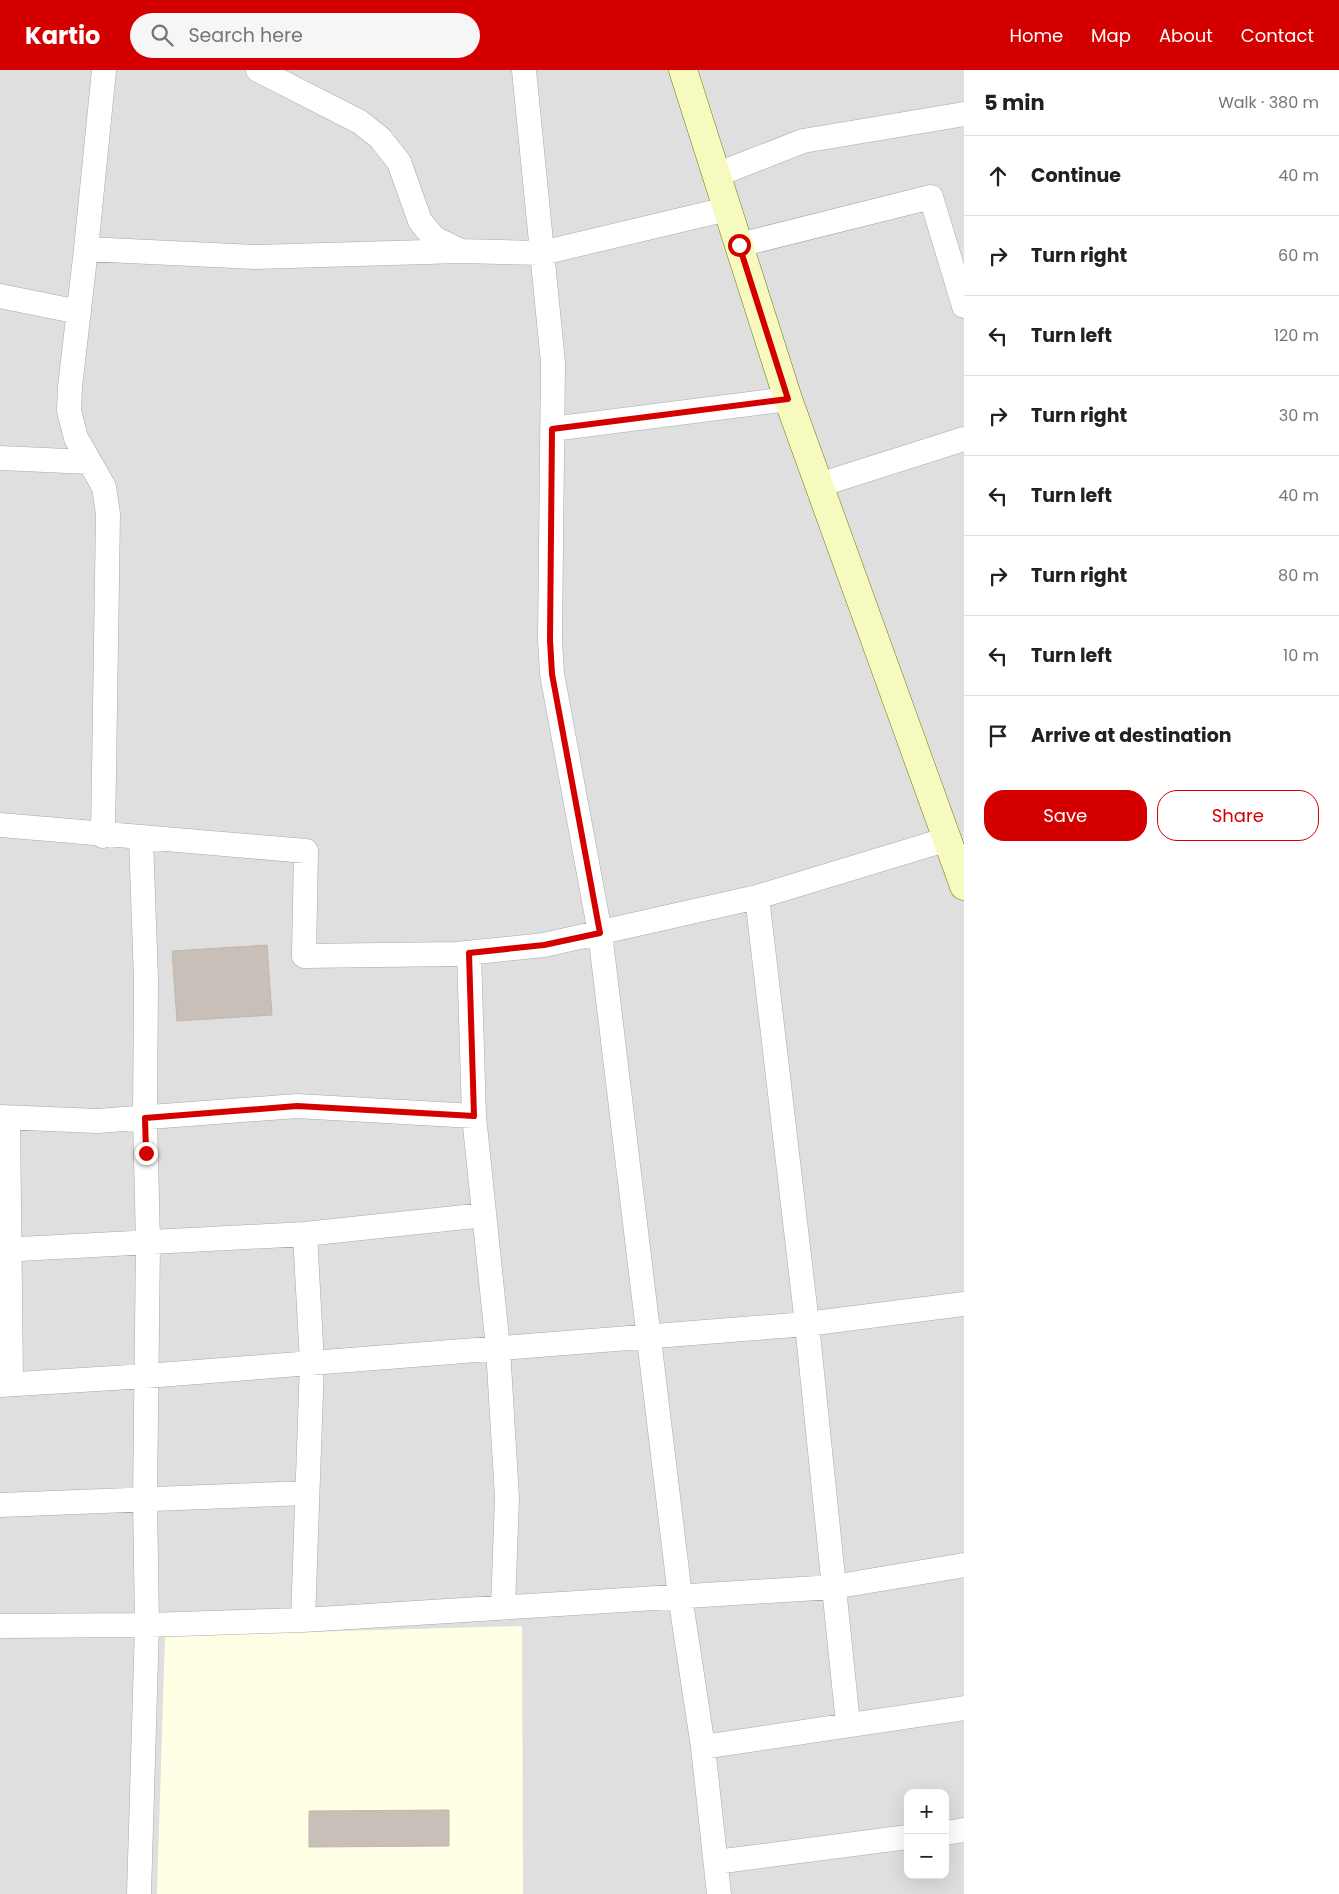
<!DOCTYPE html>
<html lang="en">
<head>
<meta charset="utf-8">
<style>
  body { margin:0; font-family:Poppins,sans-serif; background:#f6f6f6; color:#202124 }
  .controls { position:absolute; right:15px; bottom:15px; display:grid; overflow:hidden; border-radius:10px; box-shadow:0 5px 20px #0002 }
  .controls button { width:45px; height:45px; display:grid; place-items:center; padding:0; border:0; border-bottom:1px solid #e0e0e0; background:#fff; color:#202124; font:25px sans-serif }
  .stop { position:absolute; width:15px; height:15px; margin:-11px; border:4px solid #d40000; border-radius:50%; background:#fff }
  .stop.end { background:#d40000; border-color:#fff; box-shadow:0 1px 5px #0008 }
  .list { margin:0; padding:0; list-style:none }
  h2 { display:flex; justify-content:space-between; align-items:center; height:65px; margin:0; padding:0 20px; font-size:21px }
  h2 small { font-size:16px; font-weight:400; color:#757577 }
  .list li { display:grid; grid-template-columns:32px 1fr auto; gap:15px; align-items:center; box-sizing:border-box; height:80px; padding:0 20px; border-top:1px solid #e0e0e0 }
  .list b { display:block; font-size:19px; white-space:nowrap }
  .list em { font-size:16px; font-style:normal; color:#757577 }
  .actions { display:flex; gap:10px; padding:15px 20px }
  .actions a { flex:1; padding:11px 0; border:1px solid #d40000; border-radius:20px; text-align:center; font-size:18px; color:#d40000 }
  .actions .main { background:#d40000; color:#fff }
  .icon { flex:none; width:28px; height:28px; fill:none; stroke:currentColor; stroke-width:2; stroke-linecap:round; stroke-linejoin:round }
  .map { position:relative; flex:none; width:964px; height:1824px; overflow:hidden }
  header { display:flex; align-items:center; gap:30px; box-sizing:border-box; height:70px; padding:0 25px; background:#d40000; color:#fff }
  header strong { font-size:24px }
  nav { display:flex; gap:28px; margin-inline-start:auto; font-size:18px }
  .search { width:350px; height:45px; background:#f6f6f6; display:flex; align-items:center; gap:12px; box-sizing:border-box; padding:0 18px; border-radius:28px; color:#757577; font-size:19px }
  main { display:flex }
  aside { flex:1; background:#fff }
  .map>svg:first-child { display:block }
  .residential { fill:#e0dfdf; fill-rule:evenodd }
  .education { fill:#ffffe5 }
  .building { fill:#c7bfb8; stroke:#c4b6ab }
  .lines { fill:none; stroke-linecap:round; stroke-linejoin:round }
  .minor-casing { stroke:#a9a9a9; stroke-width:25 }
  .secondary-casing { stroke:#707d05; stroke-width:29 }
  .minor { stroke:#fff; stroke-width:24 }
  .secondary { stroke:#f7fabf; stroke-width:28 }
  .route { stroke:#d40000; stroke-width:6 }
</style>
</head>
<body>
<header>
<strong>Kartio</strong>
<div class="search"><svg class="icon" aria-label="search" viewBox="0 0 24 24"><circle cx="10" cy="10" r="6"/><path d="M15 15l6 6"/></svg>Search here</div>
<nav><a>Home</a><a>Map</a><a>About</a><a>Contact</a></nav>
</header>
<main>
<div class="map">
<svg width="964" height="1824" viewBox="0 0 964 1824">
  <rect width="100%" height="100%" fill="#f2efe9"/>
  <!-- residential -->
  <path class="residential" d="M 0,0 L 964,0 L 964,1824 L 0,1824 ZM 908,1723 L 945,1723 L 945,1805 L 908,1805 Z"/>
  <!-- education -->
  <path class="education" d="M 522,1556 L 523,1824 L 157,1824 L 165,1566 Z"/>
  <!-- building -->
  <path class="building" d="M 267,875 L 272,945 L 177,951 L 172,881 Z
    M 449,1740 L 449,1776 L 309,1777 L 309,1741 Z"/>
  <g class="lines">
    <defs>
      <path id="minor" d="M 258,0 L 360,52 L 380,68 L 399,92 L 420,151 L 434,168 L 459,180
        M 524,0 L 553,293 L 550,570 L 552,604 L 600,863 L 680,1526 L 703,1677 L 719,1824
        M 716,105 L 803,71 L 964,44
        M 739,175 L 931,127 L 964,236
        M 86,179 L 255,187 L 461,181 L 542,183 L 727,139
        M 0,226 L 79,242
        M 552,359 L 788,329
        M 0,388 L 90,392
        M 819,415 L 964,369
        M 0,755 L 306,781 L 304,886 L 457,884 L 544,875 L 757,827 L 948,769
        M 103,766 L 108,444 L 104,417 L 76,368 L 69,341 L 70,317 L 86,179 L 104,0
        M 757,827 L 807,1254 L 848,1654
        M 469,883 L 474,1046 L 498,1278 L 507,1428 L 503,1537
        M 0,1047 L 97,1051 L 297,1036 L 474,1046
        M 8,1048 L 11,1314
        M 0,1180 L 305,1164 L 484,1145
        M 0,1315 L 146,1306 L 807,1254 L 964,1234
        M 0,1435 L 307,1423
        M 303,1550 L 312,1293 L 305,1164
        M 0,1556 L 147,1555 L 303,1550 L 833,1517 L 964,1495
        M 703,1677 L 964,1638
        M 945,1763 L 964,1760
        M 716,1792 L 908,1767
        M 139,1824 L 147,1555 L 145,1429 L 148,1172 L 145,1048 L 146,910 L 141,768"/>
      <path id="secondary" d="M 683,0 L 788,329 L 964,816"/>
    </defs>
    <!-- minor casing -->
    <use href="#minor" class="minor-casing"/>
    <!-- secondary casing -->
    <use href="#secondary" class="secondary-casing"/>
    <!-- minor -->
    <use href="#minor" class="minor"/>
    <!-- secondary -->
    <use href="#secondary" class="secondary"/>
  </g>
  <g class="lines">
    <!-- route -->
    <path class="route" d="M 146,1083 L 145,1048 L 297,1036 L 474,1046 L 469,883 L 544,875 L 600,863 L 552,604 L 550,570 L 552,359 L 788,329 L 739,175"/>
  </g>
</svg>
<div class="controls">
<button>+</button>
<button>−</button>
</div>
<div class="stop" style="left:739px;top:175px"></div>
<div class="stop end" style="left:146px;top:1083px"></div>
</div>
<aside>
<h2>5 min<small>Walk · 380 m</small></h2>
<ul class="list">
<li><svg class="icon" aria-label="ahead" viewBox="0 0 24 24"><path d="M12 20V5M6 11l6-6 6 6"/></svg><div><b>Continue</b></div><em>40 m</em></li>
<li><svg class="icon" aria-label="right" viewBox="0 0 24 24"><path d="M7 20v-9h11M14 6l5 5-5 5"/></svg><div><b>Turn right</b></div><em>60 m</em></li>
<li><svg class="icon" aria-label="left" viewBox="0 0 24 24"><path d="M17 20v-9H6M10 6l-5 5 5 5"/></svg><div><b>Turn left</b></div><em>120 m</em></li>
<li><svg class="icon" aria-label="right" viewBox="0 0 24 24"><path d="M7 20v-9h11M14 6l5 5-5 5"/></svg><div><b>Turn right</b></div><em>30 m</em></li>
<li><svg class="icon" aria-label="left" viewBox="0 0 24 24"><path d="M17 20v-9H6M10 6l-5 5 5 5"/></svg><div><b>Turn left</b></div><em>40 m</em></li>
<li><svg class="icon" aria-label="right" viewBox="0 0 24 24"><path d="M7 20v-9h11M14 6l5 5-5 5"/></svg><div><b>Turn right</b></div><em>80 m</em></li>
<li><svg class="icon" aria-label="left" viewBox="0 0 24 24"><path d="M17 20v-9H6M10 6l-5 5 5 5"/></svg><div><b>Turn left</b></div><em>10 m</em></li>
<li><svg class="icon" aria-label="arrive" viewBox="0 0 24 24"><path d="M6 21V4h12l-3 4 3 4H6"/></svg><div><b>Arrive at destination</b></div></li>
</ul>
<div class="actions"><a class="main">Save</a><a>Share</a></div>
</aside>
</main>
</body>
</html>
